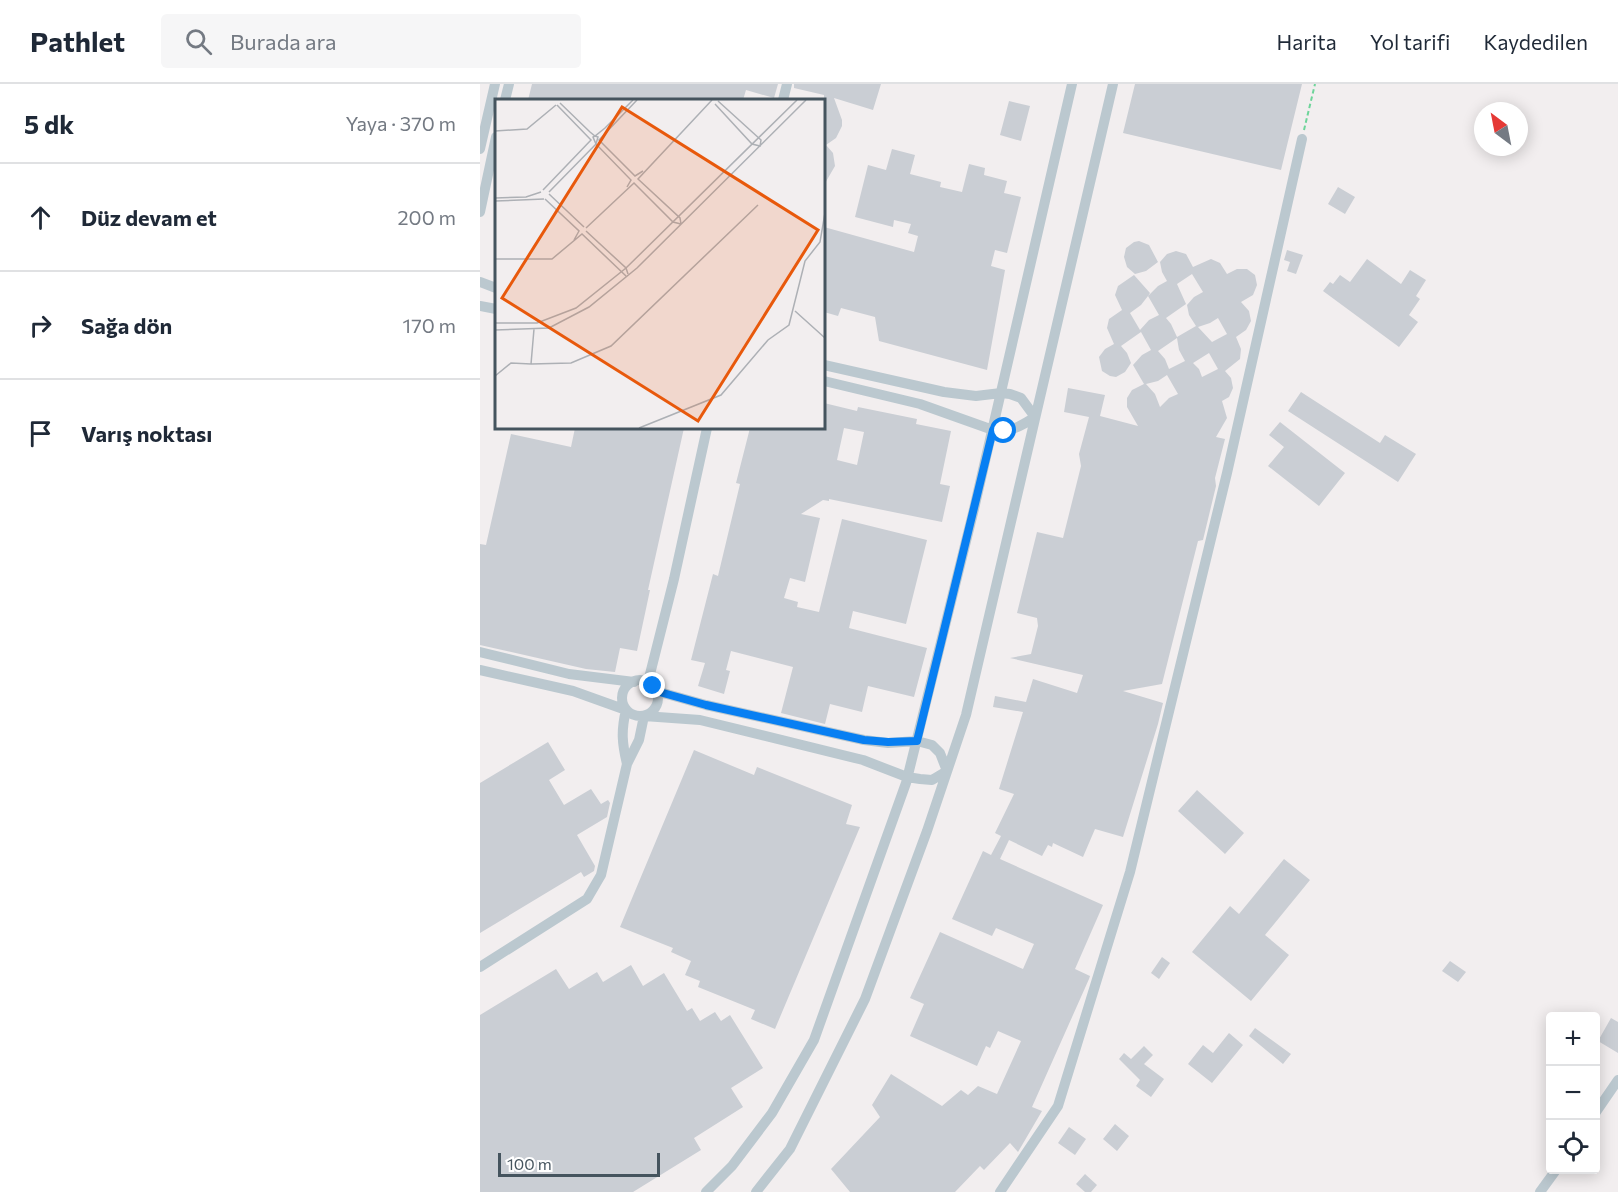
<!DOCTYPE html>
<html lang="tr">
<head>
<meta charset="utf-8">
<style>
  body { margin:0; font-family:Commissioner,sans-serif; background:#f6f6f7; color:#1f2937 }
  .controls { position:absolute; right:18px; bottom:18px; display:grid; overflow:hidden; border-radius:6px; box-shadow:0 3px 15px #0003 }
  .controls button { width:54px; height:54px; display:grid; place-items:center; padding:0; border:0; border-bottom:2px solid #e0e1e3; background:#fff; color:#1f2937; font:30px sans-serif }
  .compass { position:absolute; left:994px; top:18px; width:54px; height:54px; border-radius:50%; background:#fff; box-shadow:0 3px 15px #0003; rotate:328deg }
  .scale { position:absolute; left:18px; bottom:15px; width:162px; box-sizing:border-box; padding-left:6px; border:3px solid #45545e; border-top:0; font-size:16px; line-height:21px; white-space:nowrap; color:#45545e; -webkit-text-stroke:4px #fff; paint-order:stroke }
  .stop { position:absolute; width:18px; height:18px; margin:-14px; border:4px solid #087ff2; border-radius:50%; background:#fff }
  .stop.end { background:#087ff2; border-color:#fff; box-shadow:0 2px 6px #0008 }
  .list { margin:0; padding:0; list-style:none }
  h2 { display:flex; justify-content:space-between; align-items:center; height:78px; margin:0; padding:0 24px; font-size:26px }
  h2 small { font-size:20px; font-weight:400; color:#747a83 }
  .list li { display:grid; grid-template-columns:39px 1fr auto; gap:18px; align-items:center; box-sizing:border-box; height:108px; padding:0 24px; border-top:2px solid #e0e1e3 }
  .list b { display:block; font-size:22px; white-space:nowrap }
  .list em { font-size:20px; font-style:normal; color:#747a83 }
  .icon { flex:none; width:33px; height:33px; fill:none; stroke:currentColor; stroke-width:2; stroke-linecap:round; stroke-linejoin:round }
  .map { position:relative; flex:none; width:1138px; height:1108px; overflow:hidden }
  header { display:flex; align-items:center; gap:36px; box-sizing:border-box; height:84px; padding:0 30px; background:#fff; border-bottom:2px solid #e0e1e3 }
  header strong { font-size:28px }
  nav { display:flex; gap:33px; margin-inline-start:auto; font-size:21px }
  .search { width:420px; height:54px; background:#f6f6f7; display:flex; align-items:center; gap:15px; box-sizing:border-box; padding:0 21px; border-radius:6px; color:#747a83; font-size:22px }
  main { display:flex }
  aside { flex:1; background:#fff }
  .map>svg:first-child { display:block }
  .building { fill:#caced4; fill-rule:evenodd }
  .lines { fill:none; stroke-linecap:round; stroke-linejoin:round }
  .path { stroke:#6ed49a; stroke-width:2; stroke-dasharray:4.5 3; stroke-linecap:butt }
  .minor { stroke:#bbc8cf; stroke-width:10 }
  .route { stroke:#087ff2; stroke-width:8 }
  .inset-road { fill:none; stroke:#adb0b5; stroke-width:1.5 }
  .view { fill:#e8590c; fill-opacity:0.15; stroke:#e8590c; stroke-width:3 }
  .inset-edge { fill:none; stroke:#45545e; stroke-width:3 }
</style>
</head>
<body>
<header>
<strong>Pathlet</strong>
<div class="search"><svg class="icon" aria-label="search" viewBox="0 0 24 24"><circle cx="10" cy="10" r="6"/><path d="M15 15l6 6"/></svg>Burada ara</div>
<nav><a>Harita</a><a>Yol tarifi</a><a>Kaydedilen</a></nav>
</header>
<main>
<aside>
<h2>5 dk<small>Yaya · 370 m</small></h2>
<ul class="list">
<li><svg class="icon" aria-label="ahead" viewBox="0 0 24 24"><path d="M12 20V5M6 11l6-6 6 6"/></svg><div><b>Düz devam et</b></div><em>200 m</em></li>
<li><svg class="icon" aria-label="right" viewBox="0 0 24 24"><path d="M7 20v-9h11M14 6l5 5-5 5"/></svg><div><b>Sağa dön</b></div><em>170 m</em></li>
<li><svg class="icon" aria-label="arrive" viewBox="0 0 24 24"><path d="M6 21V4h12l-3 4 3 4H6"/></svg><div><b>Varış noktası</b></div></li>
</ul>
</aside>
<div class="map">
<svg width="1138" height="1108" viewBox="0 0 1138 1108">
  <rect width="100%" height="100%" fill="#f2eeef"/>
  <!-- building -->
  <path class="building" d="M 52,0 L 298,0 L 294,14 L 266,6 L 263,16 L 48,16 Z
    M 314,0 L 401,0 L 393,26 L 354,14 L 362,36 L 362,42 L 356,54 L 346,61 L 353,69 L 355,82 L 344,101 L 344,11 L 314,4 Z
    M 655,0 L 822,0 L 801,86 L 643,49 Z
    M 529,17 L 550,22 L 541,57 L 520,51 Z
    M 412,65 L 435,71 L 430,90 L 461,98 L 460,103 L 482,108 L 489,80 L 505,84 L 504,91 L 527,97 L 524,109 L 541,113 L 527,169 L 515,166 L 511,182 L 525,186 L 507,286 L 399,257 L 395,233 L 361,224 L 358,232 L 344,228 L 344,143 L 434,168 L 438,152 L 428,149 L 431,140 L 414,136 L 413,143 L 375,133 L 388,81 L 406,86 Z
    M 858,103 L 875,113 L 865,130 L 848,120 Z
    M 659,157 L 669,161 L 678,178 L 666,187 L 655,190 L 647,183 L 644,173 L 646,164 L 654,158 Z
    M 807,166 L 823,171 L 816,190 L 807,187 L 810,178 L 804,176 Z
    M 696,167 L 706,170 L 713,183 L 731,175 L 740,179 L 747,190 L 757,185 L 767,185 L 775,191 L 777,201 L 773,211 L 761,218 L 769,227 L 771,237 L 766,246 L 756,253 L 761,265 L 760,275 L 745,287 L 751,294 L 753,304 L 749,313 L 742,317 L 747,334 L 736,353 L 745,355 L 735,394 L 736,402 L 723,456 L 718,457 L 682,600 L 643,607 L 683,619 L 678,640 L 643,753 L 615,745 L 603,773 L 573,759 L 572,763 L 568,761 L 562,772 L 529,756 L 520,775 L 623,821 L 595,885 L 610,892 L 609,895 L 552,1023 L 562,1027 L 538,1068 L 530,1059 L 504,1086 L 500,1082 L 475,1108 L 370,1108 L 351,1085 L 400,1033 L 392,1021 L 411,990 L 462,1022 L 481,1006 L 488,1011 L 498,1002 L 517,1010 L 541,957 L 518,947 L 510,964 L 506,962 L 497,982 L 430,952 L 444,920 L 430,914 L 460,848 L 543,885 L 554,860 L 516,844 L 512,852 L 472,835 L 503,767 L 511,771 L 521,752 L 515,749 L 534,710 L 519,705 L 543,628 L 513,623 L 515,612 L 546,618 L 553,595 L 597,609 L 603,591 L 530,574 L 551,570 L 558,542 L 557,534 L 537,529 L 557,448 L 583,454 L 601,382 L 599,370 L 609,333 L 584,328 L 588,304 L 625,311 L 620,332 L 658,342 L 647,323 L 647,314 L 652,306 L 664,300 L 653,281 L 662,271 L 671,266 L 661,248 L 641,262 L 647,269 L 651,279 L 645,288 L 636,293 L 630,292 L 622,287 L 619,273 L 625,265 L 634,260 L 627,244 L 629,235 L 642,226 L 635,211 L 638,202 L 654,191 L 670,209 L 668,212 L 678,202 L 687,197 L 682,188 L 680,178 L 687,170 ZM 712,190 L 723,208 L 714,213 L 707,221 L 709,231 L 716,242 L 697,253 L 691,240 L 686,234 L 706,220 L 697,200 ZM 668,212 L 679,231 L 669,236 L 660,246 L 650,229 L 661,221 ZM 738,234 L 747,250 L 732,258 L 718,243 L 730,239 ZM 697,254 L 699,266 L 705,277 L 689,285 L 685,275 L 678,267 ZM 729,269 L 738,285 L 722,293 L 719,285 L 713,279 ZM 687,291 L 698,310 L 689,314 L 680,323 L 675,310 L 666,300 L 678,297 Z
    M 887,175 L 921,200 L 930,186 L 946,196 L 936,212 L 940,215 L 929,231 L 938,238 L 919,263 L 843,207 L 850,198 L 853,200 L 860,191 L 870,198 Z
    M 821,308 L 900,359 L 905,351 L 936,370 L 918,398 L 808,327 Z
    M 344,319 L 377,327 L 378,323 L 437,335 L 436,340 L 471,347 L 460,400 L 470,402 L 462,438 L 349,415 L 349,417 L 343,416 L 321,430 L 340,434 L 325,498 L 310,494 L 304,514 L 318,518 L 317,523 L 339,528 L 362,435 L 447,456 L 426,540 L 373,527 L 369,544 L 447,564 L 434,613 L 388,602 L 382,628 L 350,620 L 345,640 L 301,629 L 313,583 L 251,567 L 246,586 L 250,587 L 244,610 L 218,602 L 225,579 L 211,576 L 233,490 L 238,492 L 260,400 L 256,399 L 270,344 L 344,344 ZM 364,344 L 384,348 L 377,381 L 357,376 Z
    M 800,338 L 865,389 L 839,422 L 788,382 L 804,363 L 789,351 Z
    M 95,344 L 204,344 L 168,506 L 170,506 L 157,567 L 140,564 L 135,588 L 106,585 L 0,561 L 0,460 L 6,461 L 31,350 L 91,363 Z
    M 68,658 L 85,686 L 69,696 L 84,721 L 111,705 L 121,720 L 128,716 L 130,719 L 127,733 L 97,751 L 115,782 L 114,787 L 104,793 L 101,788 L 0,849 L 0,699 Z
    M 214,666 L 274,691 L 277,683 L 372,721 L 366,740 L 380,743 L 295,945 L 271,935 L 275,926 L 218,903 L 220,897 L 205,891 L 211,877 L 191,868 L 193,864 L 140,843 Z
    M 717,706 L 764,749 L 745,770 L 698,727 Z
    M 804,775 L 830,796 L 785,851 L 809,871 L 771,917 L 712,868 L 750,822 L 759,830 Z
    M 682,873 L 690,879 L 679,895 L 671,889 Z
    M 970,877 L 986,888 L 978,898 L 962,887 Z
    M 151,881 L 163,902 L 184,889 L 207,927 L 212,924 L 220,937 L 235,928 L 241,937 L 250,931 L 283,984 L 251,1004 L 263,1023 L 214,1054 L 221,1066 L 153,1108 L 0,1108 L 0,931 L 76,885 L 89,905 L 117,888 L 123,898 Z
    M 1131,934 L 1138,938 L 1138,969 L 1118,957 Z
    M 775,944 L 811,970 L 803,980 L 769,952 Z
    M 749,949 L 763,961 L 732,999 L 708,980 L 723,961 L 733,969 Z
    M 664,962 L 673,971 L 664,980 L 684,995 L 671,1013 L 656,1002 L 660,996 L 639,975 L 644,969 L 651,975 Z
    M 635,1040 L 649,1052 L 637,1067 L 623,1055 Z
    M 589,1043 L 606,1055 L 595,1071 L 578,1059 Z
    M 605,1090 L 617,1101 L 611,1108 L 605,1108 L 596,1100 Z"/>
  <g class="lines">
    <!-- path -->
    <path class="path" d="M 824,46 L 835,0"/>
    <!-- minor -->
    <path class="minor" d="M 25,16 L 29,0
      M 303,16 L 307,0
      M 0,65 L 15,0
      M 0,128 L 16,53
      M 0,198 L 16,204
      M 0,222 L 16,225
      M 344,281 L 464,308 L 496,312 L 521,309 L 530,310 L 541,314 L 555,333 C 540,343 530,348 513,346 L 440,320 L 344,297
      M 0,568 L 89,590 L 154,598
      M 0,586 L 93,607 L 146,626 C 141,647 142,659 147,680
      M142 614a18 18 0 1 1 36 0a18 18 0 1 1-36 0Z
      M 168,598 L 194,495 L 227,344
      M 0,883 L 107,815 L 121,791 L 147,680 L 159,656 L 164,632 L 220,636 L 383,676 L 427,693 L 440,695 L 452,696 L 467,687 L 460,669 L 452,661 L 437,657 L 408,659 L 384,656 L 226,621 L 176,607
      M 1116,1028 L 1138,996
      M 226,1108 L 252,1082 L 292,1029 L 334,956 L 426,699 L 494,425 L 592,0
      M 276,1108 L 310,1065 L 385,915 L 447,747 L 486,631 L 633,0
      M 520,1108 L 578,1022 L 650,788 L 747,389 L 822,55
      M 1060,1108 L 1076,1086"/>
  </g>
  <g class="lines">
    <!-- route -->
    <path class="route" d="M 173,602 L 176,607 L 226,621 L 384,656 L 408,658 L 437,657 L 513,346 L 524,347"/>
  </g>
  <!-- overview -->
  <g transform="translate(15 15)">
    <rect width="330" height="330" fill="#f2eeef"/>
    <path class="inset-road" d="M 142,1 L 104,41 L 140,77 L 148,72M 65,4 L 95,33 L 100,37 L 103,38 L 101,45 L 98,38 L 100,37 L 110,29 L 138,1M 220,5 L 257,45 L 265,47 L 266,41 L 223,2M 0,32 L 32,30 L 61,6M 48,91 L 96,41 L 62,6M 54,93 L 101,45 L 136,81 L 132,88M 54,95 L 89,128M 0,99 L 31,98 L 46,93M 50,100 L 84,132 L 79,141M 0,102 L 49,100M 186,125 L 185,119 L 143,80 L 217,1M 91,129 L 139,84 L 178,123 L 186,125M 91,132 L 131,169 L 133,175M 0,160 L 57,160 L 87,135 L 131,177M 300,212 L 330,239M 0,224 L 42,224 L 81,209 L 131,169 L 302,1M 0,231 L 54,229 L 94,208 L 142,169 L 311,1M 36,265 L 76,264 L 116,247 L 263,106M 0,277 L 16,264 L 36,265 L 39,230M 144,329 L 226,296 L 273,241 L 294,226 L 310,162 L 325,143 L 330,114"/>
    <path class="view" d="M 127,8 L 323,131 L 203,322 L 7,199 Z"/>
    <rect width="330" height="330" class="inset-edge"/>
  </g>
</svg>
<div class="controls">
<button>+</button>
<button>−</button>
<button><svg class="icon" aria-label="locate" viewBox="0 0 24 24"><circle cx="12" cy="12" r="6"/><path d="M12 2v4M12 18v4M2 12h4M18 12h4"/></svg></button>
</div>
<svg class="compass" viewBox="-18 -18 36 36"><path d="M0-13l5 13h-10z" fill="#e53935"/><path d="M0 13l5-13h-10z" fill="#747a83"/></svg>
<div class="scale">100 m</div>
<div class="stop" style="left:524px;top:347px"></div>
<div class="stop end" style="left:173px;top:602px"></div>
</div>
</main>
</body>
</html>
